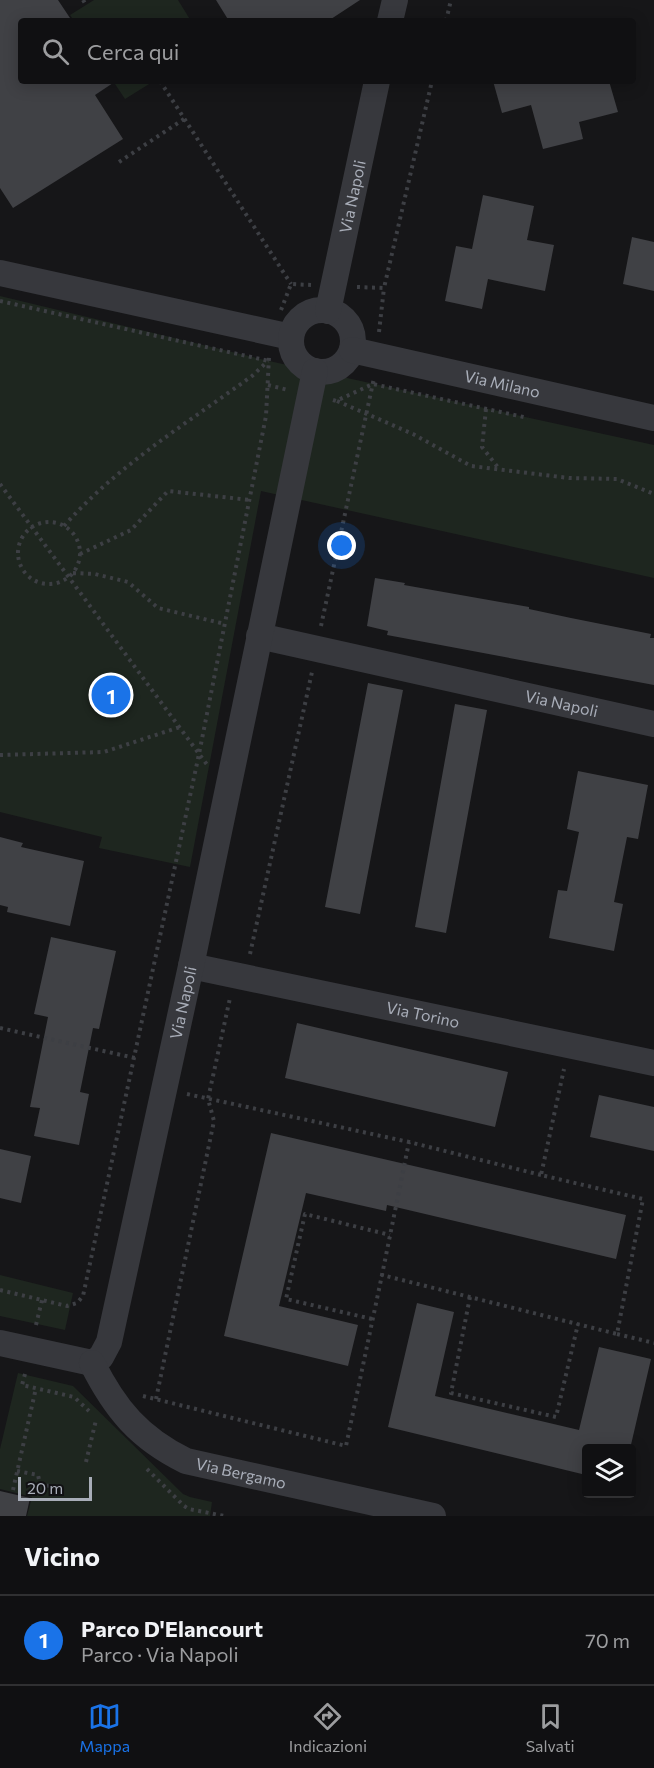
<!DOCTYPE html>
<html lang="it">
<head>
<meta charset="utf-8">
<style>
  body { margin:0; font-family:Commissioner,sans-serif; background:#1e1e20; color:#f1f3f6 }
  .controls { position:absolute; right:18px; bottom:18px; display:grid; overflow:hidden; border-radius:6px; box-shadow:0 3px 15px #0003 }
  .controls button { width:54px; height:54px; display:grid; place-items:center; padding:0; border:0; border-bottom:2px solid #303032; background:#101012; color:#f1f3f6; font:30px sans-serif }
  .scale { position:absolute; left:18px; bottom:15px; width:74px; box-sizing:border-box; padding-left:6px; border:3px solid #a8adb8; border-top:0; font-size:16px; line-height:21px; white-space:nowrap; color:#a8adb8; -webkit-text-stroke:4px #111113; paint-order:stroke }
  .you { position:absolute; left:342px; top:546px; width:21px; height:21px; margin:-15px; border:4px solid #fff; border-radius:50%; background:#1a73e8; box-shadow:0 0 0 9px #1a73e833 }
  .badge { display:grid; place-items:center; width:39px; height:39px; border-radius:50%; background:#1a73e8; color:#fff; font-size:20px; font-weight:700 }
  .pin { position:absolute; translate:-50% -50%; border:3px solid #fff; box-shadow:0 2px 6px #0006 }
  .list { margin:0; padding:0; list-style:none }
  h2 { display:flex; justify-content:space-between; align-items:center; height:78px; margin:0; padding:0 24px; font-size:26px }
  h2 small { font-size:20px; font-weight:400; color:#9c9d9f }
  .list li { display:grid; grid-template-columns:39px 1fr auto; gap:18px; align-items:center; box-sizing:border-box; height:90px; padding:0 24px; border-top:2px solid #303032 }
  .list b { display:block; font-size:22px; white-space:nowrap }
  .list p { margin:0; font-size:20px; white-space:nowrap; color:#9c9d9f }
  .list em { font-size:20px; font-style:normal; color:#9c9d9f }
  .icon { flex:none; width:33px; height:33px; fill:none; stroke:currentColor; stroke-width:2; stroke-linecap:round; stroke-linejoin:round }
  .map { position:relative; flex:none; width:654px; height:1516px; overflow:hidden }
  .search { position:absolute; background:#101012; box-shadow:0 3px 15px #0003; left:18px; right:18px; top:18px; height:66px; display:flex; align-items:center; gap:15px; box-sizing:border-box; padding:0 21px; border-radius:6px; color:#9c9d9f; font-size:22px }
  .sheet { height:168px; background:#101012 }
  nav { display:flex; justify-content:space-around; align-items:center; box-sizing:border-box; height:84px; border-top:2px solid #303032; background:#101012; font-size:16px; color:#9c9d9f }
  nav a { display:grid; justify-items:center; gap:3px }
  nav .on { color:#1a73e8 }
  .map>svg:first-child { display:block }
  .green { fill:#1e261f }
  .building { fill:#404145 }
  .lines { fill:none; stroke-linecap:round; stroke-linejoin:round }
  .path { stroke:#3d3f44; stroke-width:4; stroke-dasharray:3 4.5; stroke-linecap:butt }
  .minor { stroke:#37383d; stroke-width:26 }
  .labels { text-anchor:middle; stroke-width:4.5; stroke-linejoin:round; paint-order:stroke }
  .street-label { font-size:16px; fill:#a8adb8; stroke:#111113 }
</style>
</head>
<body>
<div class="map">
<svg width="654" height="1516" viewBox="0 0 654 1516">
  <rect width="100%" height="100%" fill="#161618"/>
  <!-- green -->
  <path class="green" d="M 94,0 L 178,0 L 191,21 L 74,21 L 70,15 Z
    M 113,81 L 154,81 L 125,99 Z
    M 0,296 L 269,361 L 654,445 L 654,578 L 261,491 L 190,867 L 99,848 L 102,837 L 0,812 Z
    M 0,1275 L 73,1293 L 65,1330 L 0,1316 Z
    M 18,1373 L 73,1386 L 183,1494 L 190,1497 L 212,1502 L 210,1516 L 27,1516 L 32,1497 L 0,1489 L 0,1449 Z"/>
  <!-- building -->
  <path class="building" d="M 0,0 L 58,0 L 72,21 L 21,21 L 21,81 L 116,81 L 95,95 L 123,139 L 13,208 L 0,188 Z
    M 216,0 L 360,0 L 328,21 L 229,21 Z
    M 493,81 L 609,81 L 618,112 L 579,122 L 583,139 L 543,149 L 531,105 L 502,113 Z
    M 483,195 L 534,206 L 527,240 L 554,245 L 545,291 L 488,279 L 482,309 L 445,301 L 456,246 L 472,249 Z
    M 632,237 L 654,242 L 654,291 L 623,284 Z
    M 375,578 L 405,583 L 404,585 L 529,607 L 529,609 L 571,618 L 651,634 L 650,638 L 654,638 L 654,685 L 387,635 L 388,631 L 367,626 Z
    M 368,683 L 403,690 L 360,914 L 325,907 Z
    M 455,704 L 487,710 L 446,933 L 415,927 Z
    M 578,771 L 648,785 L 638,839 L 627,837 L 614,902 L 623,904 L 614,951 L 549,938 L 558,890 L 567,891 L 579,832 L 567,829 Z
    M 0,837 L 23,843 L 21,847 L 84,861 L 70,926 L 7,912 L 8,907 L 0,905 Z
    M 51,937 L 116,951 L 99,1029 L 93,1028 L 80,1092 L 89,1094 L 79,1145 L 34,1136 L 40,1108 L 30,1107 L 48,1017 L 34,1014 Z
    M 297,1023 L 508,1072 L 495,1127 L 285,1078 Z
    M 599,1095 L 654,1107 L 654,1151 L 590,1137 Z
    M 271,1133 L 626,1215 L 616,1259 L 387,1205 L 386,1211 L 306,1193 L 279,1306 L 358,1325 L 348,1366 L 224,1336 Z
    M 0,1149 L 31,1156 L 21,1203 L 0,1198 Z
    M 417,1303 L 454,1312 L 435,1396 L 579,1430 L 599,1347 L 651,1359 L 630,1449 L 586,1449 L 586,1475 L 388,1427 Z
    M 0,1491 L 30,1498 L 26,1516 L 0,1516 Z"/>
  <g class="lines">
    <!-- path -->
    <path class="path" d="M 83,0 L 86,5
      M 446,21 L 451,0
      M 160,81 L 291,284
      M 119,162 L 184,119
      M 357,287 L 384,288 L 432,81
      M 0,301 L 269,361
      M 281,310 L 291,284 L 311,285
      M 379,332 L 384,288
      M 268,385 L 288,390
      M 333,400 L 336,401 L 373,384 L 528,418
      M 337,401 L 413,434 L 471,466 L 569,478 L 617,479 L 654,494
      M 486,409 L 482,447 L 500,470
      M 0,484 L 208,766
      M18 553a31 31 0 1 1 62 0a31 31 0 1 1-62 0Z
      M 64,526 C 117,466 187,423 252,376 L 268,361
      M 80,554 L 131,530 L 168,491 L 250,500
      M 73,573 L 95,574 L 128,582 L 158,608 L 225,624
      M 321,626 L 374,378
      M 0,755 L 104,752 L 180,727
      M 250,954 L 312,672
      M 0,1028 L 135,1058
      M 187,1094 L 409,1142
      M 541,1175 L 409,1142 L 382,1275 L 617,1334 L 643,1199 L 541,1175 L 564,1069
      M 0,1290 L 67,1306 L 77,1303 L 83,1296 L 199,754 L 266,416 L 269,357
      M 470,1297 L 451,1393 L 556,1417 L 578,1324
      M 372,1319 L 286,1299 L 305,1214 L 390,1235
      M 36,1325 L 42,1300
      M 617,1334 L 654,1343
      M 25,1374 L 22,1385 L 74,1397 L 89,1411
      M 143,1396 L 346,1446 L 382,1275
      M 156,1399 L 214,1121 L 208,1099 L 230,998
      M 86,1462 L 96,1420
      M 147,1469 L 184,1506 L 189,1509 L 224,1516
      M 17,1471 L 38,1475 L 40,1484 L 49,1486
      M 13,1490 L 36,1388"/>
    <!-- minor -->
    <g class="minor">
      <path d="M 390,21 L 395,0"/>
      <path d="M 0,273 L 291,337"/>
      <circle cx="322" cy="341" r="31"/>
      <path id="s1" d="M 328,311 L 377,81"/>
      <path id="s2" d="M 352,350 L 654,418"/>
      <path id="s3" d="M 259,636 L 654,724"/>
      <path id="s4" d="M 191,966 L 654,1063"/>
      <path d="M 0,1343 L 92,1363"/>
      <path id="s5" d="M 92,1363 L 101,1357 L 109,1342 L 191,966 L 315,371"/>
      <path id="s6" d="M 92,1363 C 115,1409 139,1438 186,1461 L 433,1516"/>
    </g>
  </g>
  <g class="labels">
    <!-- street labels -->
    <g class="street-label">
      <text dy="6" stroke="none"><textPath href="#s1" startOffset="117">Via Napoli</textPath></text>
      <text dy="6" stroke="none"><textPath href="#s2" startOffset="154">Via Milano</textPath></text>
      <text dy="6" stroke="none"><textPath href="#s3" startOffset="310">Via Napoli</textPath></text>
      <text dy="6" stroke="none"><textPath href="#s5" startOffset="375">Via Napoli</textPath></text>
      <text dy="6" stroke="none"><textPath href="#s4" startOffset="237">Via Torino</textPath></text>
      <text dy="6" stroke="none"><textPath href="#s6" startOffset="195">Via Bergamo</textPath></text>
    </g>
  </g>
</svg>
<div class="controls">
<button><svg class="icon" aria-label="layers" viewBox="0 0 24 24"><path d="M12 4l9 5-9 5-9-5zM3 14l9 5 9-5"/></svg></button>
</div>
<div class="scale">20 m</div>
<div class="you"></div>
<div class="pin badge" style="left:111px;top:695px">1</div>
<div class="search"><svg class="icon" aria-label="search" viewBox="0 0 24 24"><circle cx="10" cy="10" r="6"/><path d="M15 15l6 6"/></svg>Cerca qui</div>
</div>
<section class="sheet">
<h2>Vicino<small></small></h2>
<ul class="list">
<li><span class="badge">1</span><div><b>Parco D'Elancourt</b><p>Parco · Via Napoli</p></div><em>70 m</em></li>
</ul>
</section>
<nav>
<a class="on"><svg class="icon" aria-label="map" viewBox="0 0 24 24"><path d="M3 6l6-2 6 2 6-2v14l-6 2-6-2-6 2zM9 4v14M15 6v14"/></svg>Mappa</a>
<a><svg class="icon" aria-label="directions" viewBox="0 0 24 24"><path d="M12 3l9 9-9 9-9-9zM9 14v-3h6M13 9l2 2-2 2"/></svg>Indicazioni</a>
<a><svg class="icon" aria-label="saved" viewBox="0 0 24 24"><path d="M7 4h10v16l-5-4-5 4z"/></svg>Salvati</a>
</nav>
</body>
</html>
